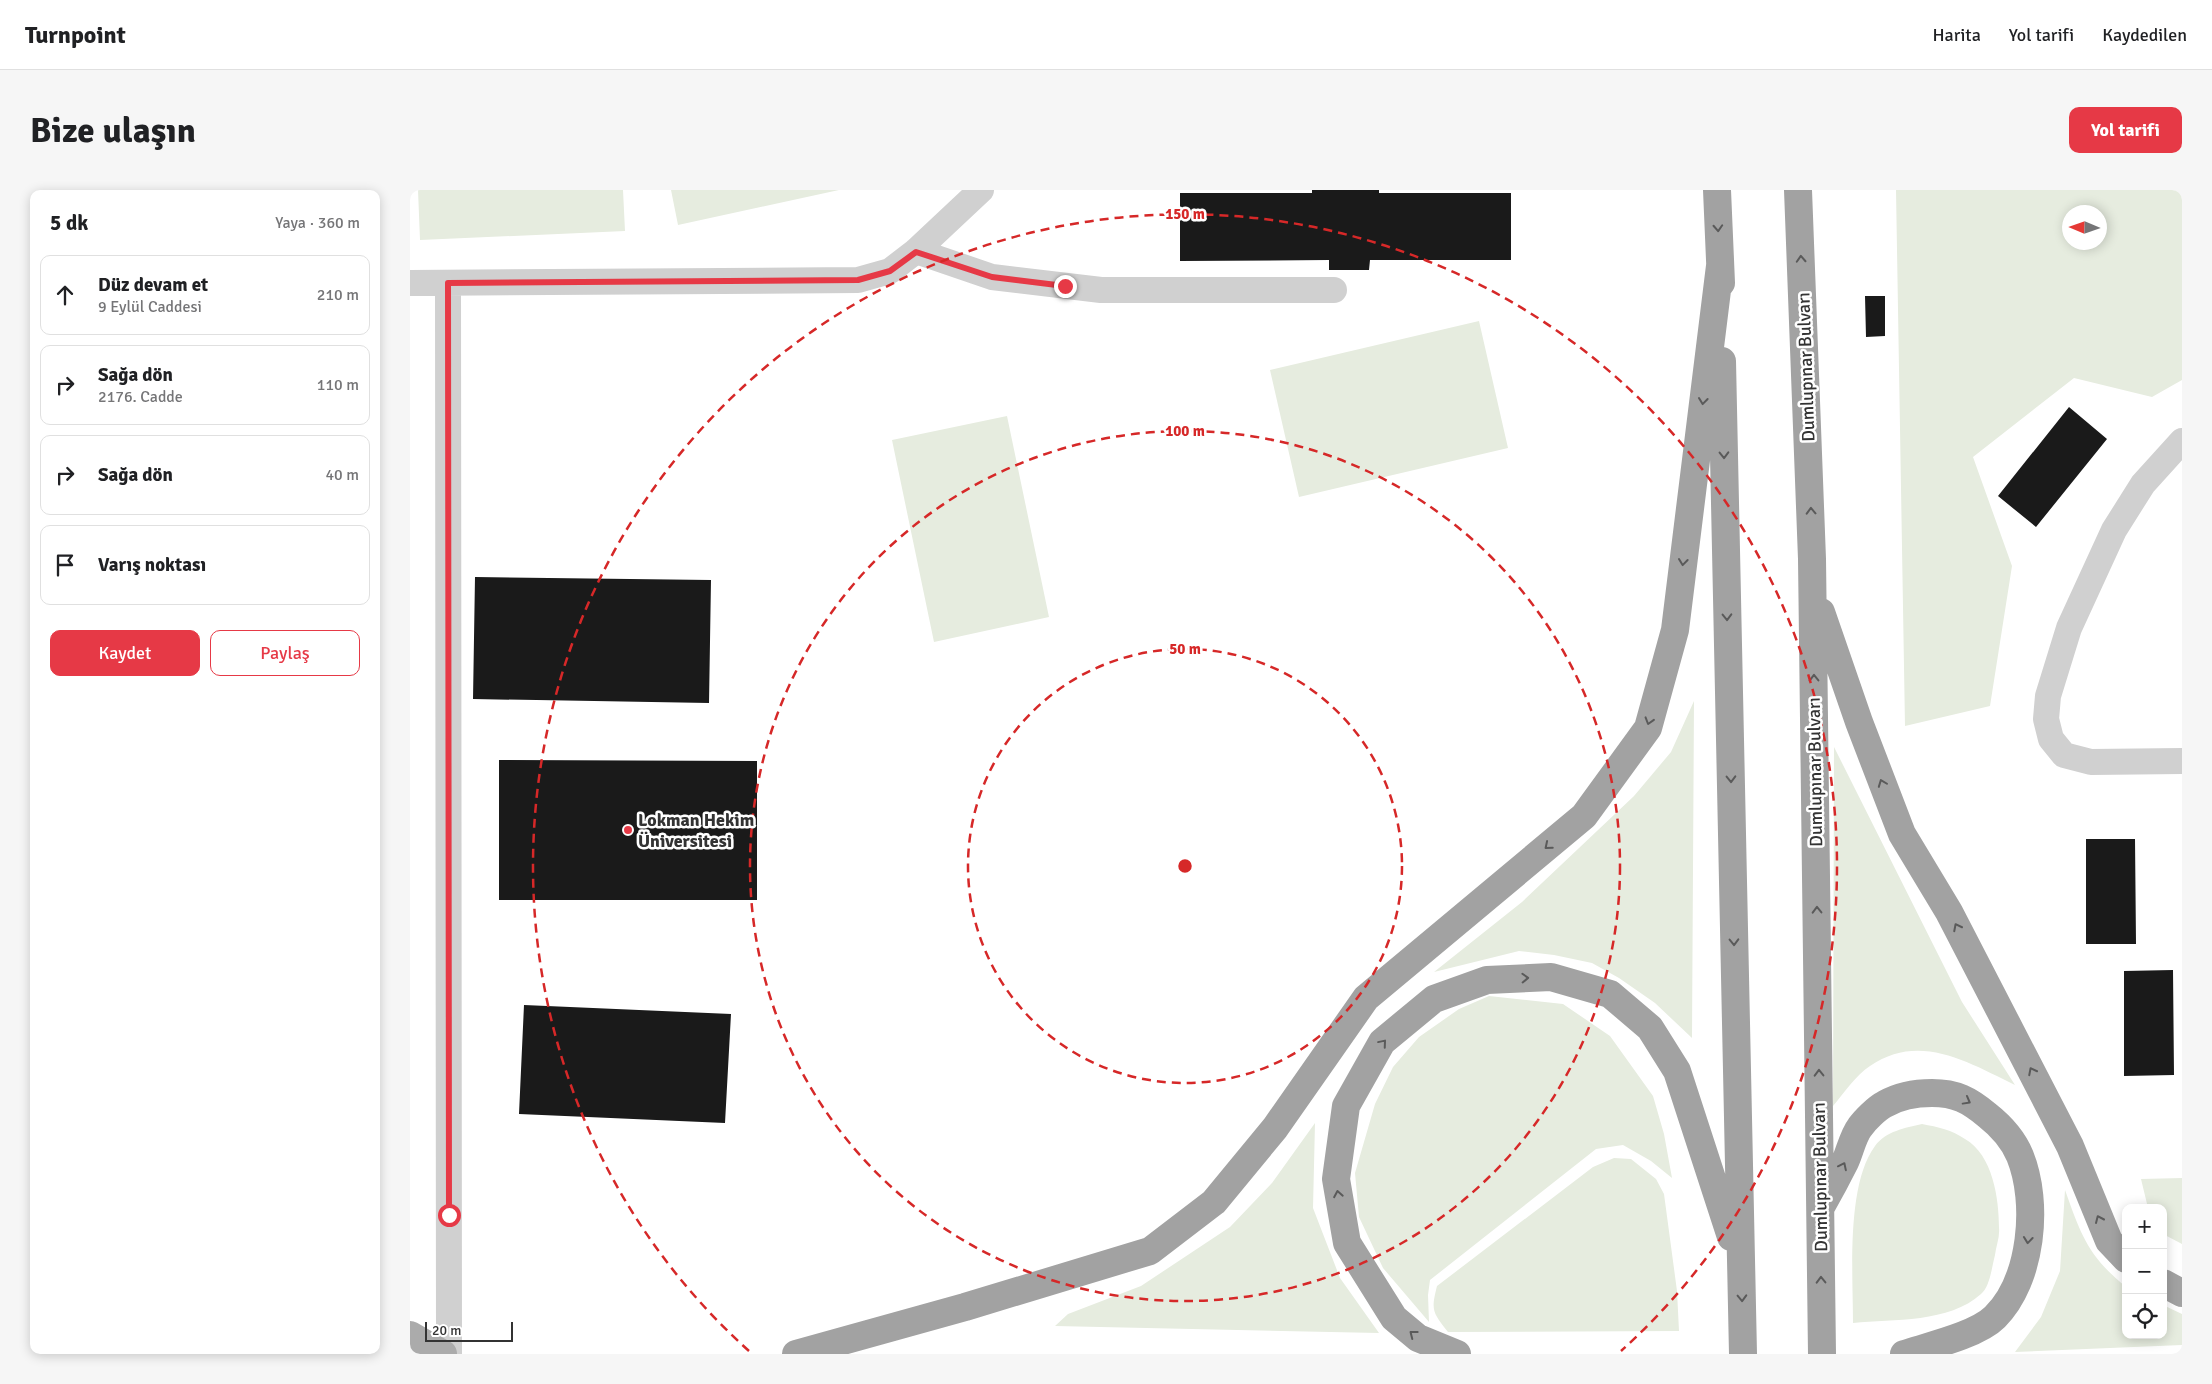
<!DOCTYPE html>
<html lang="tr">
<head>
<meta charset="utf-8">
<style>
  body { margin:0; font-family:Signika,sans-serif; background:#f6f6f6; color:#202124 }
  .controls { position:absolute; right:15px; bottom:15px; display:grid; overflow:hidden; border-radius:10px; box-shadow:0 2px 12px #0003 }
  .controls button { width:45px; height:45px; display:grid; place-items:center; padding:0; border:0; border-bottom:1px solid #e0e0e0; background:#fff; color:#202124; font:25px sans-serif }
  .compass { position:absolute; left:1652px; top:15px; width:45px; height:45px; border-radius:50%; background:#fff; box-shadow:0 2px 12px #0003; rotate:272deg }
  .scale { position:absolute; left:15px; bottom:12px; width:88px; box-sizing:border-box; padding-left:5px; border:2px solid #333; border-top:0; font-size:14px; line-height:18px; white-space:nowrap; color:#333; -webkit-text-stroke:4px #fff; paint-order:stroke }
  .stop { position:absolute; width:15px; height:15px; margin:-11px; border:4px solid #e63946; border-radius:50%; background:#fff }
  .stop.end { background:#e63946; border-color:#fff; box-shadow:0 1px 5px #0008 }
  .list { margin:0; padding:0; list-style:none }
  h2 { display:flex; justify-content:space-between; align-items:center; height:65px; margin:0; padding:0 20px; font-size:21px }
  h2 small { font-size:16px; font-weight:400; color:#757577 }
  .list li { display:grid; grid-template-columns:32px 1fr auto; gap:15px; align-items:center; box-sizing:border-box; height:80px; margin:0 10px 10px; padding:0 10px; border:1px solid #e0e0e0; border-radius:10px }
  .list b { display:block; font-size:19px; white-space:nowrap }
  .list p { margin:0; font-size:16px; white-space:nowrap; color:#757577 }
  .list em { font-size:16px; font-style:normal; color:#757577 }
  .actions { display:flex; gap:10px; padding:15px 20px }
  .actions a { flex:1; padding:11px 0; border:1px solid #e63946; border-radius:10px; text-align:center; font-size:18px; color:#e63946 }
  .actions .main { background:#e63946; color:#fff }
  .icon { flex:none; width:28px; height:28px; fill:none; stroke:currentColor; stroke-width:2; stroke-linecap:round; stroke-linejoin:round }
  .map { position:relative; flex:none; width:1772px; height:1164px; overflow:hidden; border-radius:10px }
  header { display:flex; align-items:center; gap:30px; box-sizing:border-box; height:70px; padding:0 25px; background:#fff; border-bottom:1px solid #e0e0e0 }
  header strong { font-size:24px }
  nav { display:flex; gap:28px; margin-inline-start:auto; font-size:18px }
  .intro { display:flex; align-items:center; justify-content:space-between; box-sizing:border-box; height:120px; padding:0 30px }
  h1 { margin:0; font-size:35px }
  .button { padding:12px 22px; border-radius:10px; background:#e63946; color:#fff; font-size:18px; font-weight:700 }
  main { display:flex; gap:30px; padding:0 30px }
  aside { flex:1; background:#fff; border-radius:10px; box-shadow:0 2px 12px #0003 }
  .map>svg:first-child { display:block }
  .green { fill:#e6ecdf; fill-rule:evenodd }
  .building { fill:#1a1a1a }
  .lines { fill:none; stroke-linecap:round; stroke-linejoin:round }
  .minor { stroke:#d0d0d0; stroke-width:26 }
  .primary { stroke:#ababab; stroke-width:28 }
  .trunk { stroke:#a2a2a2; stroke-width:28 }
  .oneway { stroke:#5a5a5a }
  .route { stroke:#e63946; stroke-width:6 }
  .ring { fill:none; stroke:#d62828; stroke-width:2.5; stroke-dasharray:9 6 }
  .poi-dot { fill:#e63946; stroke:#fff; stroke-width:2 }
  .labels { text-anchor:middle; stroke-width:5; stroke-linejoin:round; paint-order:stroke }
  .street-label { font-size:18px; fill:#333; stroke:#fff }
  .poi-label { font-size:18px; font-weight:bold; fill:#333; stroke:#fff; text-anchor:start }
  .centre { fill:#d62828; stroke:#fff; stroke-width:2.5 }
  .ring-label { font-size:15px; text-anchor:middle; font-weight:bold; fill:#d62828; stroke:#fff; stroke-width:5; stroke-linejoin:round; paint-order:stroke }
</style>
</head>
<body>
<header>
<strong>Turnpoint</strong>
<nav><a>Harita</a><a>Yol tarifi</a><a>Kaydedilen</a></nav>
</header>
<div class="intro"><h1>Bize ulaşın</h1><a class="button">Yol tarifi</a></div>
<main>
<aside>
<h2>5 dk<small>Yaya · 360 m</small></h2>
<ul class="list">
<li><svg class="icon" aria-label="ahead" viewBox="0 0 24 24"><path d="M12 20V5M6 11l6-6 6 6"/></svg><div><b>Düz devam et</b><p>9 Eylül Caddesi</p></div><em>210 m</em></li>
<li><svg class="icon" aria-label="right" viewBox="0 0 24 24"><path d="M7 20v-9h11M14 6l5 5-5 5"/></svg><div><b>Sağa dön</b><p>2176. Cadde</p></div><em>110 m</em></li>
<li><svg class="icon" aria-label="right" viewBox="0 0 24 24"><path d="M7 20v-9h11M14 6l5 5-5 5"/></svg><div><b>Sağa dön</b></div><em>40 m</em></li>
<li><svg class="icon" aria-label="arrive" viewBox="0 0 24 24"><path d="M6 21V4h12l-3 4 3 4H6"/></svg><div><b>Varış noktası</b></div></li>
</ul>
<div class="actions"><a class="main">Kaydet</a><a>Paylaş</a></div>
</aside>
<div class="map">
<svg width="1772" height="1164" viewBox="0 0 1772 1164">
  <rect width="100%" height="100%" fill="#fff"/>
  <!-- green -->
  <path class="green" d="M 8,0 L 213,0 L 215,41 L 10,50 Z
    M 261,0 L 429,0 L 268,35 Z
    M 1486,0 L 1772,0 L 1772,190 L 1742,207 L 1664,188 L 1563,267 L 1602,376 L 1580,516 L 1495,536 ZM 1660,22 L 1690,22 L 1690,52 L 1660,52 Z
    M 1069,131 L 1098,258 L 889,307 L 860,180 Z
    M 597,226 L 639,427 L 524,452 L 482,250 Z
    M 1284,511 L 1282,848 L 1245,813 L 1209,788 L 1182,773 L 1144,765 L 1109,761 L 1024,782 L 1112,712 L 1224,606 L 1261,562 Z
    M 1424,557 L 1552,812 L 1605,895 C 1558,872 1509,842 1460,876 C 1446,885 1434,903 1423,916 Z
    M 1079,806 L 1153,814 L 1200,846 L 1243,906 L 1254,944 L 1262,988 L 1241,971 L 1213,955 L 1186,959 L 1020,1090 L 1018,1105 L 1019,1132 L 973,1078 L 949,1027 L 945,983 L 965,914 L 983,877 L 1009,847 L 1049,819 Z
    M 905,933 L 903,1018 L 930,1088 L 969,1143 L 645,1136 L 658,1124 L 731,1096 L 820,1037 L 862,993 Z
    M 1512,934 C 1528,937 1542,940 1555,949 C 1583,965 1589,1009 1589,1038 C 1590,1047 1586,1056 1585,1065 C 1582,1076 1580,1097 1571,1104 C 1539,1133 1484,1129 1443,1133 C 1443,1085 1436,995 1465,956 C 1476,941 1495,938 1512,934 Z
    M 1204,968 L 1221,969 L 1246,989 L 1254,1004 L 1267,1101 L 1269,1141 L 1038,1142 C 1022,1122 1021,1120 1027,1096 L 1183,977 Z
    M 1772,988 L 1772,1054 L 1753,1044 L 1753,1018 L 1738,1018 L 1731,989 Z
    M 1655,1000 C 1671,1045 1678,1066 1716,1097 L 1716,1145 L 1753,1145 L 1753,1115 L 1772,1124 L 1772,1155 L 1605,1162 L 1631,1127 L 1650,1081 Z"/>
  <!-- building -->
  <path class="building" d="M 902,0 L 969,0 L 969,3 L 1101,3 L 1101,70 L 960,70 L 959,80 L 919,80 L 919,70 L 770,71 L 770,3 L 902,3 Z
    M 1455,106 L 1475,106 L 1475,146 L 1456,147 Z
    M 1659,217 L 1697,249 L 1626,337 L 1588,306 Z
    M 65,387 L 301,390 L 299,513 L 63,509 Z
    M 89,570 L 347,571 L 347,710 L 89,710 Z
    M 1676,649 L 1725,649 L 1726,754 L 1676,754 Z
    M 1763,780 L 1764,885 L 1714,886 L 1714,781 Z
    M 114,815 L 321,824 L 315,933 L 109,924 Z"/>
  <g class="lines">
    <!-- minor -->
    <path class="minor" d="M 506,61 L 582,87 L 691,100 L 924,100
      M 0,93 L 448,90 L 480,81 L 506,61 L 571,0
      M 38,93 L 39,1164
      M 1772,251 L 1733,294 L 1704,340 L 1659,438 L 1638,506 L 1636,529 L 1641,549 L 1654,565 L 1681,572 L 1772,571"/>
    <!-- primary -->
    <path class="primary" d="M 0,1145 L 33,1164"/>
    <!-- trunk -->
    <path class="trunk" d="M 1307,0 L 1311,93
      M 1388,0 L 1402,369 L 1412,1164
      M 1312,171 L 1333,1164
      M 1411,422 L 1449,532 L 1492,644 L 1539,722 L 1660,956 L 1699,1051 L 1716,1069
      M 1412,1015 C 1420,1001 1428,986 1435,972 C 1440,961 1443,946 1450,937 C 1455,930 1467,918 1475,914 C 1489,906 1507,903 1522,903 C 1546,903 1559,910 1577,925 C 1591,936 1603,949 1610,966 C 1629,1013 1622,1090 1585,1127 C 1567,1145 1519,1156 1494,1164
      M 1753,1093 L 1772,1103
      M 386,1164 L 555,1117 L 740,1061 L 804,1012 L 865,938 L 956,808 L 1174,626 L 1238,538 L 1265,440 L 1310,76
      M 1047,1164 L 1008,1148 L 984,1128 L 937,1053 L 926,989 L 936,916 L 972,852 L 1024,809 L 1077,790 L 1141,787 L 1200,804 L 1240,838 L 1267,881 L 1321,1047"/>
  </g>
  <!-- one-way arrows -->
  <defs><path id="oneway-chevron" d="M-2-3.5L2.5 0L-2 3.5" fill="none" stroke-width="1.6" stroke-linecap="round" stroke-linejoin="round" transform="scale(1.25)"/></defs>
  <g class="oneway">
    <use href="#oneway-chevron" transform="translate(1308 38) rotate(87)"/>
    <use href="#oneway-chevron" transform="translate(1391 69) rotate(-93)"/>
    <use href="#oneway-chevron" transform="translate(1293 211) rotate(97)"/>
    <use href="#oneway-chevron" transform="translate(1314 265) rotate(89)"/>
    <use href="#oneway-chevron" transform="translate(1401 321) rotate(-92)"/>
    <use href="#oneway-chevron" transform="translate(1273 372) rotate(97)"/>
    <use href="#oneway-chevron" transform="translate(1317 427) rotate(89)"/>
    <use href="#oneway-chevron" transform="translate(1404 488) rotate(-91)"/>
    <use href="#oneway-chevron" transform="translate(1239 531) rotate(107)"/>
    <use href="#oneway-chevron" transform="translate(1321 589) rotate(89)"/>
    <use href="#oneway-chevron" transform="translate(1472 593) rotate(-111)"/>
    <use href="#oneway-chevron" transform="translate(1138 656) rotate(140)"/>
    <use href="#oneway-chevron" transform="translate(1407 720) rotate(-91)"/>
    <use href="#oneway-chevron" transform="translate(1547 737) rotate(-117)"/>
    <use href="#oneway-chevron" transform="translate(1324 752) rotate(89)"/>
    <use href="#oneway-chevron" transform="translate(1115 788) rotate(-2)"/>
    <use href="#oneway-chevron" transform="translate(973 853) rotate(-50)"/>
    <use href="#oneway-chevron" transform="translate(1622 881) rotate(-117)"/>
    <use href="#oneway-chevron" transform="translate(1409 883) rotate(-91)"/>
    <use href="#oneway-chevron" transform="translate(1557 911) rotate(29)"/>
    <use href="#oneway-chevron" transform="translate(1433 976) rotate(-64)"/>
    <use href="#oneway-chevron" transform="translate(928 1004) rotate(-100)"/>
    <use href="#oneway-chevron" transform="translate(1689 1029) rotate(-114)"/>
    <use href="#oneway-chevron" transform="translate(1618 1050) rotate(96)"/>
    <use href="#oneway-chevron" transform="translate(1411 1090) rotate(-91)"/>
    <use href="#oneway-chevron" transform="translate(1332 1108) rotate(88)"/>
    <use href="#oneway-chevron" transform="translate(1003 1144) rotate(-142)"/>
  </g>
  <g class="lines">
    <!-- route -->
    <path class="route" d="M 39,1025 L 38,93 L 448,90 L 480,81 L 506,62 L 582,87 L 655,96"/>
  </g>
  <!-- distance rings -->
  <g class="ring">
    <circle cx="775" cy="676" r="217"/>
    <circle cx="775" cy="676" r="435"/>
    <path d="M339 1161A652 652 0 1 1 1211 1161"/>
  </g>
  <!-- markers -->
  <circle class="poi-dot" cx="218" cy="640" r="5"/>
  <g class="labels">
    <!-- street labels -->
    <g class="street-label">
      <text transform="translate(1396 177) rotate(-92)" y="6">Dumlupınar Bulvarı</text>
      <text transform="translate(1405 582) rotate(-91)" y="6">Dumlupınar Bulvarı</text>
      <text transform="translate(1410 987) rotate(-91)" y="6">Dumlupınar Bulvarı</text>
    </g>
    <!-- poi labels -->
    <g class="poi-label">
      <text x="228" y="636">Lokman Hekim<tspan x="228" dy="21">Üniversitesi</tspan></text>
    </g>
  </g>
  <circle cx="775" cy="676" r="8" class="centre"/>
  <g class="ring-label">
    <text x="775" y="29">150 m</text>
    <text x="775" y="246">100 m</text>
    <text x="775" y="464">50 m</text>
  </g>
</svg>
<div class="controls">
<button>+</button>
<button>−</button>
<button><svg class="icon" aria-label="locate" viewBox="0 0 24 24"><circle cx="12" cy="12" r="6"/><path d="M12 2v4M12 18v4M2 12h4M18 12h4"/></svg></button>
</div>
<svg class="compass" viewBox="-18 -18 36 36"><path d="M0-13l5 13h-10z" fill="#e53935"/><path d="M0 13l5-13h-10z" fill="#757577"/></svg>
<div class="scale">20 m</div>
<div class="stop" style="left:39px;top:1025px"></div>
<div class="stop end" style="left:655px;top:96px"></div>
</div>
</main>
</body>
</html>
